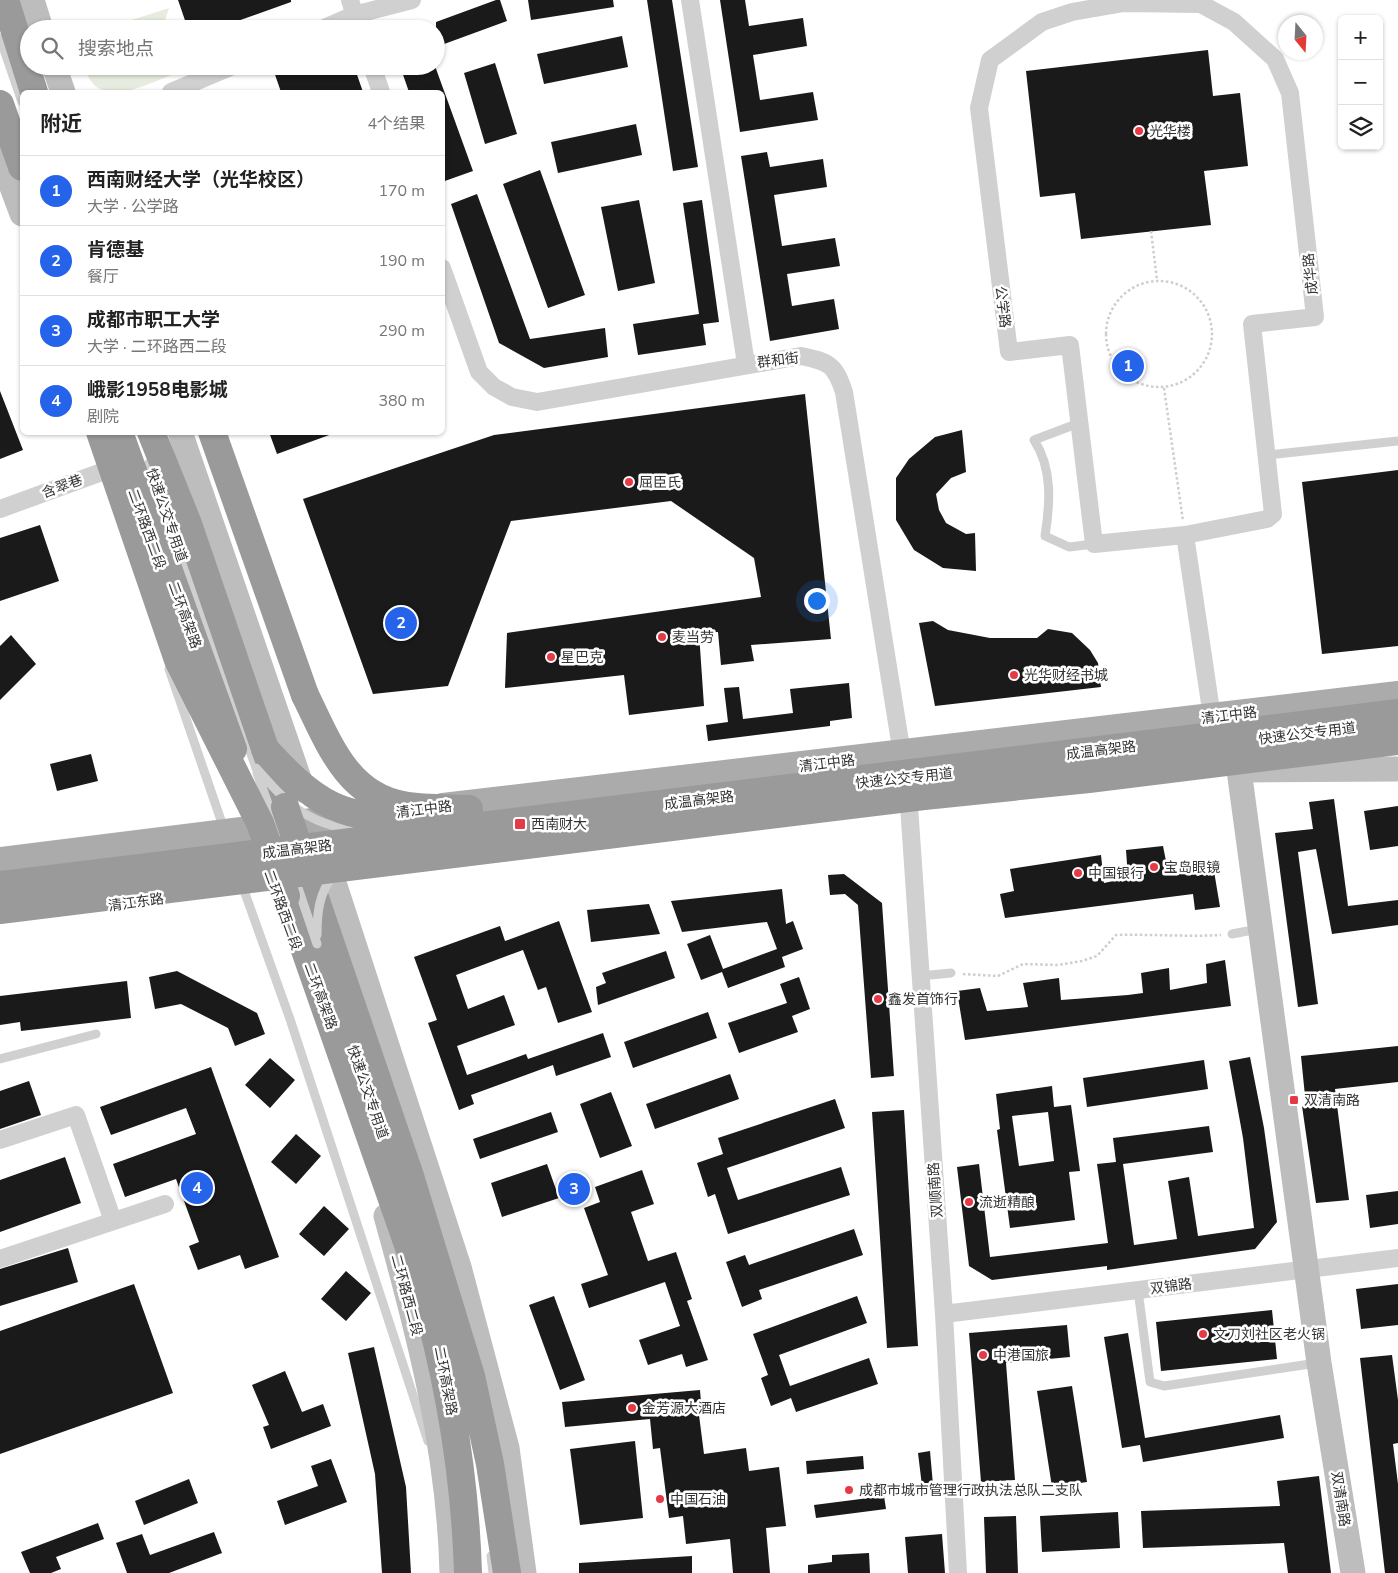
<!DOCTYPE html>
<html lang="zh">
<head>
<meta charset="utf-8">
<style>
  body { margin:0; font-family:"Nunito Sans","Noto Sans SC",sans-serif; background:#f6f6f6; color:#222 }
  .controls { position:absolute; right:15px; top:15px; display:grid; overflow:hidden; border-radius:8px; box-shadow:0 1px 4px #0004 }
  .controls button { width:45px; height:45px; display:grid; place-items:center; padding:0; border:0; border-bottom:1px solid #e0e0e0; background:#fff; color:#222; font:25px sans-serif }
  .compass { position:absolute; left:1278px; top:15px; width:45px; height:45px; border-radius:50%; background:#fff; box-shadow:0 1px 4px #0004; rotate:162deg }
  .you { position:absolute; left:816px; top:600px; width:18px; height:18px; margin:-12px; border:4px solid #fff; border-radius:50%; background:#1a73e8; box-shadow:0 0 0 8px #1a73e833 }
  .badge { display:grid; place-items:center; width:32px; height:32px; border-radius:50%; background:#2563eb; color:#fff; font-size:16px; font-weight:700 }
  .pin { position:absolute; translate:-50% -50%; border:2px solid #fff; box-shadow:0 1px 5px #0006 }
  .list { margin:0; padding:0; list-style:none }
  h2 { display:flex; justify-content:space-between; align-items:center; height:65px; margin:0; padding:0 20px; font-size:21px }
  h2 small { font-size:16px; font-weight:400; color:#767676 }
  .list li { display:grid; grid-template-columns:32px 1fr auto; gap:15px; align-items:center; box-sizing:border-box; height:70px; padding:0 20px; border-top:1px solid #e0e0e0 }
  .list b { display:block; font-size:19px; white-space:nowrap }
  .list p { margin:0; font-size:16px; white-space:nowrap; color:#767676 }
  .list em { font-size:16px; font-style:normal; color:#767676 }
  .icon { flex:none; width:28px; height:28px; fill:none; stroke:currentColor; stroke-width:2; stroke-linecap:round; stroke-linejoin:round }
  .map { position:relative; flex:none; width:1398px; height:1573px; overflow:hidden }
  .search { position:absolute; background:#fff; box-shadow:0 1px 4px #0004; left:20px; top:20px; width:425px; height:55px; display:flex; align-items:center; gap:12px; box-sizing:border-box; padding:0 18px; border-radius:28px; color:#767676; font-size:19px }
  .panel { position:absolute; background:#fff; box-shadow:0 1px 4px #0004; left:20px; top:90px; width:425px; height:345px; border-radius:8px }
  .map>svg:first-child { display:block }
  .green { fill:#e6ecdf }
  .building { fill:#1a1a1a; fill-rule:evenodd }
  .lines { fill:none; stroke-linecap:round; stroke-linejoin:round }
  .path { stroke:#cdcdcd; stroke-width:2.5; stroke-dasharray:2.5 2.5; stroke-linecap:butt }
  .lane { stroke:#d0d0d0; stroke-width:9 }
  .street { stroke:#d0d0d0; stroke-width:18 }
  .secondary { stroke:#bdbdbd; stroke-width:25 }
  .primary { stroke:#ababab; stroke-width:28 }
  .highway { stroke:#9a9a9a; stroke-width:28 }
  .lane-bridge { stroke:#d0d0d0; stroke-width:9 }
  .highway-bridge { stroke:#9a9a9a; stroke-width:28 }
  .poi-dot { fill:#e63946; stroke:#fff; stroke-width:2 }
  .labels { text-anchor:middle; stroke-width:5; stroke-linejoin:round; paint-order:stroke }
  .poi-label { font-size:14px; fill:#333; stroke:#fff; text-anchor:start }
  .street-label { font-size:14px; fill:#333; stroke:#fff }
</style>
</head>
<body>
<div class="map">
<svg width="1398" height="1573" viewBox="0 0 1398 1573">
  <rect width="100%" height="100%" fill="#fff"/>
  <!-- green -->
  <path class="green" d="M 169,8 L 162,29 L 104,29 Z
    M 86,66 L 176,66 L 179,72 C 156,80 109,107 91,81 C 88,78 87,71 86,66 Z"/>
  <!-- building -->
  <path class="building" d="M 178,0 L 291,0 L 291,2 L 215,29 L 188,29 Z
    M 496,0 L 500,0 L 507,21 L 436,47 L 436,22 Z
    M 528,0 L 613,0 L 614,7 L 531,20 Z
    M 647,0 L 672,0 L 698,167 L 673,171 Z
    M 720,0 L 745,0 L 749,26 L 803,18 L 807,46 L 753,55 L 760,100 L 813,92 L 818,120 L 740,132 Z
    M 622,36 L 628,67 L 544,84 L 537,54 Z
    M 1208,50 L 1213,96 L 1240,93 L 1248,166 L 1204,171 L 1211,225 L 1081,239 L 1075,193 L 1040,197 L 1026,71 Z
    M 495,63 L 517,134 L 485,144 L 464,73 Z
    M 272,66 L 354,66 L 363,92 L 281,92 Z
    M 400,66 L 435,66 L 473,171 L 442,182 L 442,92 L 409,92 Z
    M 636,124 L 642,155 L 558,173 L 551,142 Z
    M 767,152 L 770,167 L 823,159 L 827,187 L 774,195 L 782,246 L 835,238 L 840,266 L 787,274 L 792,306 L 834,299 L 839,329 L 770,341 L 741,156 Z
    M 540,170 L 585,295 L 548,308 L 503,184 Z
    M 477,194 L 530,339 L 605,328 L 608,357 L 544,368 L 499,343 L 451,204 Z
    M 639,200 L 655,283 L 618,291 L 601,207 Z
    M 702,200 L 719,322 L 703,324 L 706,345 L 638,355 L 633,324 L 699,314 L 683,203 Z
    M 0,391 L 23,450 L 0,459 Z
    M 805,394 L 831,639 L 751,645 L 754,661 L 721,665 L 718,632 L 699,633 L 704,706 L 629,715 L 624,675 L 505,688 L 507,633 L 761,597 L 754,558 L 671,501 L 511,521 L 448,686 L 373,694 L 303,499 L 494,435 Z
    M 962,430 L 966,472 L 951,478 L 936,494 L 939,510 L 946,523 L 966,534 L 975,533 L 976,571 L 943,568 L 914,550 L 896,520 L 896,478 L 909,459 L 935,437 Z
    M 269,432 L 332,432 L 332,434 L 277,454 Z
    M 1398,470 L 1398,646 L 1322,654 L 1302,482 Z
    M 40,525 L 59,581 L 0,601 L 0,538 Z
    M 933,621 L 948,630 L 990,638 L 1037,638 L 1048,629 L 1072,633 L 1090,650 L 1098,663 L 1101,687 L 935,706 L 919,623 Z
    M 11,635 L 36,664 L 0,700 L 0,646 Z
    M 849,683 L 852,718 L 830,721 L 830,726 L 708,741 L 706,725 L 728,722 L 724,688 L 739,687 L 743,719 L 793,713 L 790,689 Z
    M 91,754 L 98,781 L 57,791 L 50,764 Z
    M 1334,799 L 1348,906 L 1398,900 L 1398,925 L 1332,934 L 1316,849 L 1298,852 L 1318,1004 L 1298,1007 L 1275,833 L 1313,829 L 1309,802 Z
    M 1398,806 L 1398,846 L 1370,850 L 1364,811 Z
    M 1163,846 L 1168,871 L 1213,865 L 1220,907 L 1195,910 L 1193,894 L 1005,918 L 1000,894 L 1014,891 L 1010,869 L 1101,855 L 1104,883 L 1128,878 L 1126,850 Z
    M 844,874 L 882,903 L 894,1076 L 871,1078 L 858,905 L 845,894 L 830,895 L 828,875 Z
    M 782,889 L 786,924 L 793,921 L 803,949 L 782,957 L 785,967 L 728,988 L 722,972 L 701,980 L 687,944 L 710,935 L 723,969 L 777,949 L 767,922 L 682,932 L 671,901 Z
    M 649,904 L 660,934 L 591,942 L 587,910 Z
    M 559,921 L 592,1012 L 558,1023 L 546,987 L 538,990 L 523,950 L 456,975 L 468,1009 L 504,995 L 515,1025 L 457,1046 L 467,1075 L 526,1054 L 528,1059 L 603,1033 L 611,1057 L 556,1076 L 553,1065 L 471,1095 L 474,1104 L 459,1110 L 428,1023 L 437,1020 L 414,957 L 500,926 L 505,941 Z
    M 666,951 L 675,978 L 598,1005 L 596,987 L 606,983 L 602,973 Z
    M 1225,960 L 1231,1006 L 965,1040 L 957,991 L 980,988 L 987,1011 L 1028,1007 L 1023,983 L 1059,978 L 1061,1000 L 1128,995 L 1143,993 L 1141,973 L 1169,968 L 1170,990 L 1207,983 L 1206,964 Z
    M 177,971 L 257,1013 L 265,1034 L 235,1046 L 228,1028 L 181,1004 L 155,1009 L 149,977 Z
    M 799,977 L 810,1009 L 792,1016 L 798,1032 L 739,1053 L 728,1023 L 787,1003 L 780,984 Z
    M 127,981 L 131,1018 L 21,1031 L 20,1022 L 0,1025 L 0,996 Z
    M 708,1012 L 717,1038 L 633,1068 L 624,1042 Z
    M 1398,1046 L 1398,1082 L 1335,1089 L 1349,1200 L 1316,1203 L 1302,1106 L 1306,1106 L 1301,1056 Z
    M 1250,1057 L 1264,1128 L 1277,1222 L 1255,1249 L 1107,1270 L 1107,1266 L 992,1280 L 969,1266 L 957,1167 L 979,1164 L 990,1257 L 1108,1243 L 1097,1164 L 1116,1162 L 1113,1138 L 1209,1126 L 1213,1152 L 1123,1164 L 1134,1245 L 1177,1239 L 1168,1181 L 1189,1177 L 1198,1236 L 1254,1228 L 1243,1138 L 1229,1061 Z
    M 270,1058 L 295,1080 L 270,1108 L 245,1085 Z
    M 1204,1060 L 1208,1089 L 1087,1107 L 1083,1078 Z
    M 211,1067 L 279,1257 L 245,1269 L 240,1255 L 198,1270 L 189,1246 L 199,1242 L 176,1179 L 125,1197 L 113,1164 L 196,1134 L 186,1108 L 111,1135 L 100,1107 Z
    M 730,1074 L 739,1099 L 655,1129 L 646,1104 Z
    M 29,1081 L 41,1115 L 0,1129 L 0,1091 Z
    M 1052,1086 L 1054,1107 L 1071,1105 L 1080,1171 L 1069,1172 L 1075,1220 L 1010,1228 L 997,1130 L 1000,1129 L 996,1094 ZM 1048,1112 L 1054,1161 L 1019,1166 L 1012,1116 Z
    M 611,1092 L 632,1146 L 600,1158 L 580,1104 Z
    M 835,1099 L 845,1128 L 727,1168 L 738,1200 L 841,1167 L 850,1195 L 728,1234 L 715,1194 L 708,1197 L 697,1163 L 723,1154 L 718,1138 Z
    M 904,1110 L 918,1346 L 887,1348 L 872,1112 Z
    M 551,1112 L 558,1132 L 480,1159 L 473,1139 Z
    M 296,1134 L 321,1156 L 296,1184 L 271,1162 Z
    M 65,1157 L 81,1203 L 0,1232 L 0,1180 Z
    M 547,1164 L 559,1198 L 502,1217 L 491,1183 Z
    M 642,1170 L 654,1204 L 631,1212 L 648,1261 L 676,1252 L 692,1299 L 687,1301 L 708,1360 L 686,1367 L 682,1354 L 648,1365 L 639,1340 L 680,1326 L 665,1282 L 589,1308 L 581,1284 L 608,1275 L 584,1208 L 600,1202 L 595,1187 Z
    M 1398,1191 L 1398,1224 L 1370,1228 L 1366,1195 Z
    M 324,1206 L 349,1229 L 324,1256 L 299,1234 Z
    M 854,1229 L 863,1255 L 759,1290 L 762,1299 L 742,1307 L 726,1262 L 745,1255 L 749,1265 Z
    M 68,1248 L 78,1282 L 0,1306 L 0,1269 Z
    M 346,1271 L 371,1293 L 346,1321 L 321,1299 Z
    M 134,1284 L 173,1393 L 0,1454 L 0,1331 Z
    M 1398,1284 L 1398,1325 L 1361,1329 L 1356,1289 Z
    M 554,1296 L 585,1380 L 560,1390 L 529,1305 Z
    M 857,1296 L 867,1323 L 779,1355 L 790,1386 L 869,1358 L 878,1384 L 796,1412 L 791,1398 L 771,1406 L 761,1378 L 768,1375 L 753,1334 Z
    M 1272,1310 L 1277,1359 L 1161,1371 L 1156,1322 Z
    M 1067,1325 L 1070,1357 L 1006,1363 L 1015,1480 L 981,1482 L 969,1333 Z
    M 1128,1333 L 1145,1438 L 1280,1415 L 1284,1438 L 1143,1462 L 1140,1445 L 1122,1448 L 1104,1337 Z
    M 374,1347 L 406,1487 L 411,1573 L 382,1573 L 375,1474 L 348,1353 Z
    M 1392,1355 L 1398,1400 L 1398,1443 L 1393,1444 L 1398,1484 L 1398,1573 L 1385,1573 L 1360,1358 Z
    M 285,1371 L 302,1412 L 323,1404 L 331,1426 L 271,1449 L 263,1427 L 269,1425 L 252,1385 Z
    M 1072,1386 L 1087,1482 L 1052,1487 L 1037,1391 Z
    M 700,1390 L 702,1414 L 699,1415 L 704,1454 L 746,1448 L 749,1471 L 779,1467 L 786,1526 L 766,1528 L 770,1573 L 733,1573 L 730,1539 L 686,1544 L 683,1516 L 669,1518 L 660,1448 L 653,1449 L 650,1419 L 565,1427 L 562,1402 Z
    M 635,1441 L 643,1518 L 580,1525 L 570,1449 Z
    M 930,1451 L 933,1485 L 922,1486 L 918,1453 Z
    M 863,1456 L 864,1469 L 807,1474 L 806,1461 Z
    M 331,1459 L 347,1502 L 285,1525 L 277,1501 L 318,1486 L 311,1466 Z
    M 1319,1476 L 1331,1573 L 1288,1573 L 1284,1543 L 1143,1548 L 1141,1511 L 1280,1506 L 1277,1481 Z
    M 189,1479 L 198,1503 L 144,1525 L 135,1501 Z
    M 884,1496 L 886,1509 L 816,1518 L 814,1505 Z
    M 1118,1512 L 1120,1548 L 1042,1552 L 1040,1516 Z
    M 1016,1516 L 1018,1573 L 986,1573 L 984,1517 Z
    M 98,1523 L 104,1539 L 56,1557 L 61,1569 L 51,1573 L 30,1573 L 21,1552 Z
    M 214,1532 L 222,1553 L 169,1573 L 127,1573 L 116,1543 L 142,1534 L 150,1555 Z
    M 942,1534 L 945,1573 L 908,1573 L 905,1537 Z
    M 869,1553 L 870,1573 L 808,1573 L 808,1565 L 832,1562 L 832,1555 Z
    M 692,1556 L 692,1573 L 579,1573 L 579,1563 Z"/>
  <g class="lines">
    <!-- path -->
    <path class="path" d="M 1151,231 L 1157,280
      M1106 334a53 53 0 1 1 106 0a53 53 0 1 1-106 0Z
      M 1164,388 L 1183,521
      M 963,974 L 998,976 L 1023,964 L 1058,965 L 1082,961 L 1097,956 L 1116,935 C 1152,934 1186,937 1221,935"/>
    <!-- lane -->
    <path class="lane" d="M 0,38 L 22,102
      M 1079,423 L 1034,440 C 1053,469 1050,504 1045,536 L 1069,547 L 1094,544
      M 1267,455 L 1398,441
      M 149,463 L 256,768
      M 169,669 L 224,829
      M 241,882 L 290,1019 L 428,1441
      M 1232,934 L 1258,929
      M 920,976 L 951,973
      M 0,1059 L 96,1034
      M 1138,1290 L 1150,1382 L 1164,1386 L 1317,1363
      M 491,1556 L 493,1573"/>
    <!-- street -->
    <path class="street" d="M 350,0 L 359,29
      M 690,0 L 746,364
      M 1124,3 L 1201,4 L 1234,22 L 1275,59 L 1290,93 L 1315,317 L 1252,324 L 1273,514 L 1267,519 L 1185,535 L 1094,544 L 1070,345 L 1009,352 L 979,108 L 990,60 L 1042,22 L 1072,12 Z
      M 322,29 L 354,15 L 412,0
      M 372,66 L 381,92
      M 171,92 L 233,66
      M 442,268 L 479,372 L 494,387 L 512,397 L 537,402 L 801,356 C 830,362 835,365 844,392 L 902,754
      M 0,509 L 121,465
      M 1185,535 L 1212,717
      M 909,806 L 944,1314 L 958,1573
      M 0,1140 L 76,1115 L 113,1221
      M 0,1259 L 165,1204
      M 944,1314 L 1398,1258"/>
    <!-- secondary -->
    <path class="secondary" d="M 32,0 L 41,29
      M 54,66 L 63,92
      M 0,155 L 22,214
      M 180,432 L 303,790
      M 1226,744 L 1239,770 L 1319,1363 L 1353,1573
      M 1244,770 L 1398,769
      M 324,852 L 459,1267 L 507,1448 L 524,1573
      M 386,1216 C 419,1334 449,1450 452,1573"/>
    <!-- primary -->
    <path class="primary" d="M 443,807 L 1398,695
      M 0,861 L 368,815"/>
    <!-- highway -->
    <path class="highway" d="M 5,0 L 34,92
      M 119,432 L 233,749
      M 151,432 L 188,524 L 285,807
      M 212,432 L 305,695
      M 311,886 L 410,1176 L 471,1376 L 490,1464 L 507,1573
      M 286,896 L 421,1282 C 449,1379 465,1472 468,1573"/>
    <!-- lane-bridge -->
    <path class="lane-bridge" d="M 256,768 C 286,802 307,825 356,830
      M 257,773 L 284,848
      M 294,876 L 317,944
      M 317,935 C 317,912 319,893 334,874"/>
    <!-- highway-bridge -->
    <path class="highway-bridge" d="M 0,104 L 22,167
      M 100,432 L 178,660 L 260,823 L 286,896
      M 305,695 C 328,741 346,795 403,805 C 424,809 448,808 469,809
      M 265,749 C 324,814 352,824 439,813
      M 285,807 L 305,866
      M 0,885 L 1398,713
      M 0,910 L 924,796 L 1089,779 L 1398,741"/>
  </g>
  <!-- markers -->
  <g class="poi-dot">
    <circle cx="1139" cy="131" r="5"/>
    <circle cx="629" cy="482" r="5"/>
    <circle cx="662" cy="637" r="5"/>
    <circle cx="551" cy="657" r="5"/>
    <circle cx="1014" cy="675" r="5"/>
    <rect x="514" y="818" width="12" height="12" rx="2.5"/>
    <circle cx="1154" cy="867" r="5"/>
    <circle cx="1078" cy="873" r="5"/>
    <circle cx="878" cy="999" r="5"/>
    <rect x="1289" y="1095" width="10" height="10" rx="2.5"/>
    <circle cx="969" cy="1202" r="5"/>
    <circle cx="1203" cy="1334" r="5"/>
    <circle cx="983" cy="1355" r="5"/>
    <circle cx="632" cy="1408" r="5"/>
    <circle cx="849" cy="1490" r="5"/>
    <circle cx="660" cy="1499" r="5"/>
  </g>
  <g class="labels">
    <!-- poi labels -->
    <g class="poi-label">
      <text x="1149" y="136">光华楼</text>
      <text x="639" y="487">屈臣氏</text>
      <text x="672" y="642">麦当劳</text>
      <text x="561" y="662">星巴克</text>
      <text x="1024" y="680">光华财经书城</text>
      <text x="531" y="829">西南财大</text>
      <text x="1164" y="872">宝岛眼镜</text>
      <text x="1088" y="878">中国银行</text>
      <text x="888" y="1004">鑫发首饰行</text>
      <text x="1304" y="1105">双清南路</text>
      <text x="979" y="1207">流逝精酿</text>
      <text x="1213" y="1339">文刀刘社区老火锅</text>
      <text x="993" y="1360">中港国旅</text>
      <text x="642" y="1413">金芳源大酒店</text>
      <text x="859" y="1495">成都市城市管理行政执法总队二支队</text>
      <text x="670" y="1504">中国石油</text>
    </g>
    <!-- street labels -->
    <g class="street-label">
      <text transform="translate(1310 274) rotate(-96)" y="5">成华路</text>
      <text transform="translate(1003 307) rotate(83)" y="5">公学路</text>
      <text transform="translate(778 360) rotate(-7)" y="5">群和街</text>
      <text transform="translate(62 486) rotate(-20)" y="5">含翠巷</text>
      <text transform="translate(167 515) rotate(71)" y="5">快速公交专用道</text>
      <text transform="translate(147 529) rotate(70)" y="5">二环路西二段</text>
      <text transform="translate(185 615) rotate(70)" y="5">二环高架路</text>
      <text transform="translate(1229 715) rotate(-7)" y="5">清江中路</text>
      <text transform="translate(1307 733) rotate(-7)" y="5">快速公交专用道</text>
      <text transform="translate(1101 750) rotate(-7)" y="5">成温高架路</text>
      <text transform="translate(827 763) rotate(-7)" y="5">清江中路</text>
      <text transform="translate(904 778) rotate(-6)" y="5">快速公交专用道</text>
      <text transform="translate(699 800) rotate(-7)" y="5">成温高架路</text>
      <text transform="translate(424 809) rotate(-7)" y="5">清江中路</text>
      <text transform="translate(297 849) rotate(-7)" y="5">成温高架路</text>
      <text transform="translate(136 902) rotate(-8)" y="5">清江东路</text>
      <text transform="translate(283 910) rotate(70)" y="5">二环路西二段</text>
      <text transform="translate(321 996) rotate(70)" y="5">二环高架路</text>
      <text transform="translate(368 1092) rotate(71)" y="5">快速公交专用道</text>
      <text transform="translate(935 1190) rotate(-94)" y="5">双顺南路</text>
      <text transform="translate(1171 1286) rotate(-7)" y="5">双锦路</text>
      <text transform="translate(407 1295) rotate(75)" y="5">二环路西二段</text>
      <text transform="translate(446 1381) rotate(79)" y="5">二环高架路</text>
      <text transform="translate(1341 1499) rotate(81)" y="5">双清南路</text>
    </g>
  </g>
</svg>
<div class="controls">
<button>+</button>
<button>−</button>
<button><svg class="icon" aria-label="layers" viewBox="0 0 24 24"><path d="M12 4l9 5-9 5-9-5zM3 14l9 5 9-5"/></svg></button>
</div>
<svg class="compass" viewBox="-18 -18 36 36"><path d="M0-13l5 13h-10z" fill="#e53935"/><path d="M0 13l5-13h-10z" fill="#767676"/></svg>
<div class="you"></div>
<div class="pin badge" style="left:1128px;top:366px">1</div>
<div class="pin badge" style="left:401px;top:623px">2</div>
<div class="pin badge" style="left:574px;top:1189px">3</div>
<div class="pin badge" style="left:197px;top:1188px">4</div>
<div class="search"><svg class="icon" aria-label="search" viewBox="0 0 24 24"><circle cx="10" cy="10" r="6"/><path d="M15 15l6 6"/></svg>搜索地点</div>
<section class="panel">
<h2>附近<small>4个结果</small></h2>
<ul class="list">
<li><span class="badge">1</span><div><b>西南财经大学（光华校区）</b><p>大学 · 公学路</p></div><em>170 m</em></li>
<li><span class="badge">2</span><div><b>肯德基</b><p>餐厅</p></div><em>190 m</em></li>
<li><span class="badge">3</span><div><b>成都市职工大学</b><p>大学 · 二环路西二段</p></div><em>290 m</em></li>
<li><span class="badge">4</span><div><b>峨影1958电影城</b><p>剧院</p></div><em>380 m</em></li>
</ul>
</section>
</div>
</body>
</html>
